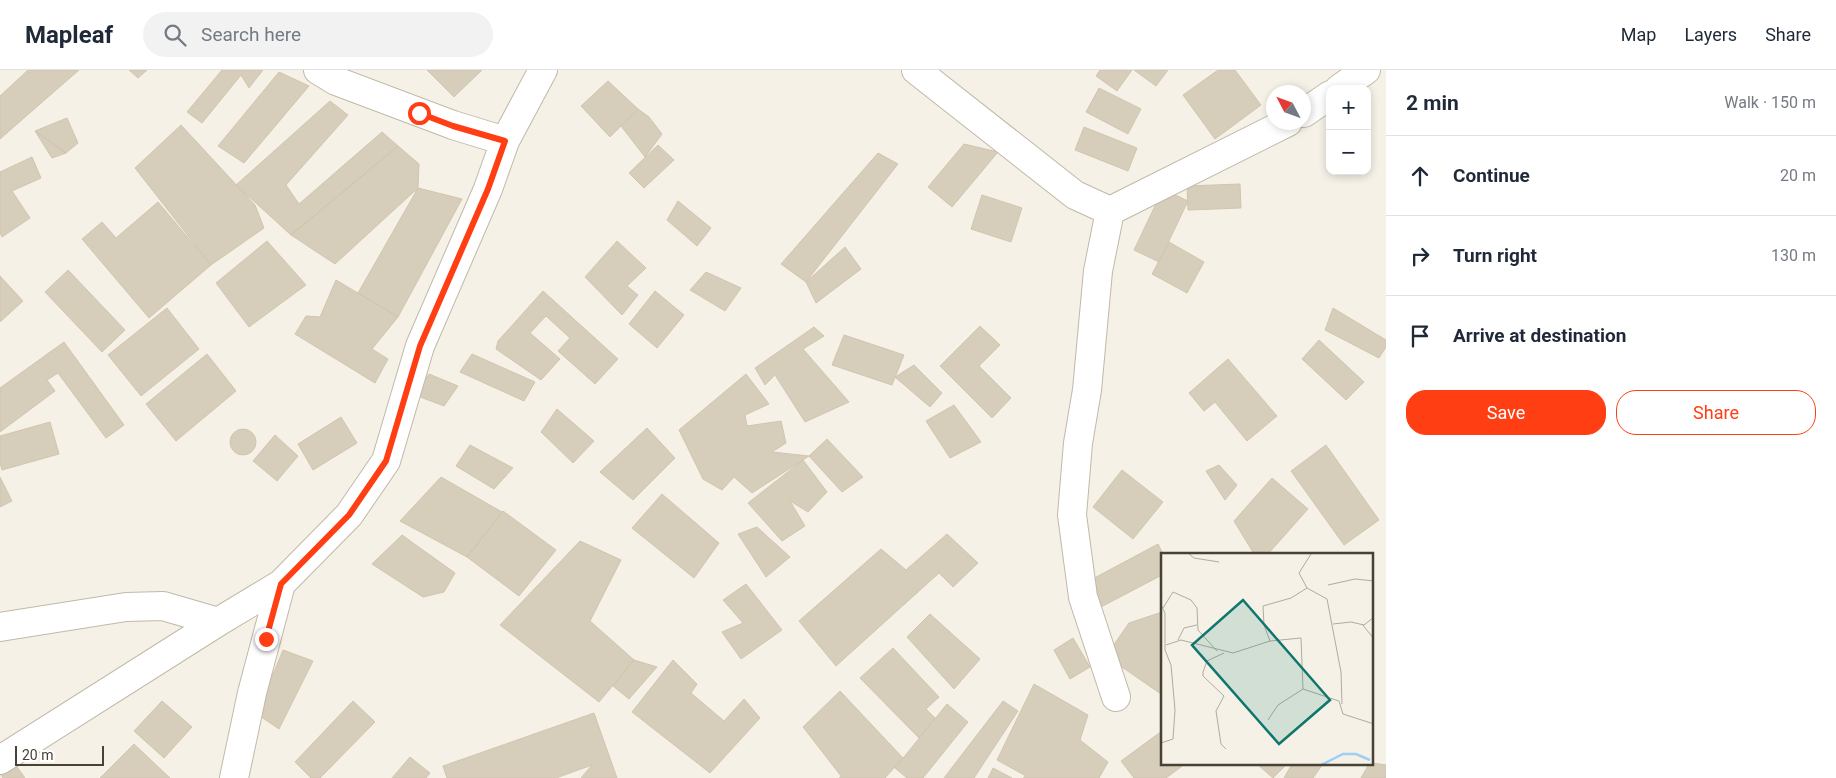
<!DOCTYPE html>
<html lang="en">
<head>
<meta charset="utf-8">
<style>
  body { margin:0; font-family:Roboto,sans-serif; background:#f2f2f3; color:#1f2937 }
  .controls { position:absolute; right:15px; top:15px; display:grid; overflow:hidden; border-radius:10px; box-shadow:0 2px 8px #0003 }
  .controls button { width:45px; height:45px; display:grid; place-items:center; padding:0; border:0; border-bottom:1px solid #e0e1e3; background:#fff; color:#1f2937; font:25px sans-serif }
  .compass { position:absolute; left:1266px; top:15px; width:45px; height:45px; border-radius:50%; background:#fff; box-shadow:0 2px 8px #0003; rotate:311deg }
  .scale { position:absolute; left:15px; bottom:12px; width:89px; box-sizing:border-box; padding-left:5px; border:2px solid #484135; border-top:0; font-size:14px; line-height:18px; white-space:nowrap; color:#484135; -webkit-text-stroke:4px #fff; paint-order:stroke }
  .stop { position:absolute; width:15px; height:15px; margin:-11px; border:4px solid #ff3e13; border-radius:50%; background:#fff }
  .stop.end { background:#ff3e13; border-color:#fff; box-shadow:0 1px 5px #0008 }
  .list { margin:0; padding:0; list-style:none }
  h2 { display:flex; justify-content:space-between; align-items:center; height:65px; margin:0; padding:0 20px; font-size:21px }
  h2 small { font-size:16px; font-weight:400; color:#747a83 }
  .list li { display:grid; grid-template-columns:32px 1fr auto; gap:15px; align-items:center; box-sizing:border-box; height:80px; padding:0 20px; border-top:1px solid #e0e1e3 }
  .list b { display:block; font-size:19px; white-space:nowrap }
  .list em { font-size:16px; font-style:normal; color:#747a83 }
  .actions { display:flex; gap:10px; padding:15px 20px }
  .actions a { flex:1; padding:11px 0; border:1px solid #ff3e13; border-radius:20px; text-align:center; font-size:18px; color:#ff3e13 }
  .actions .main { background:#ff3e13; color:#fff }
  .icon { flex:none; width:28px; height:28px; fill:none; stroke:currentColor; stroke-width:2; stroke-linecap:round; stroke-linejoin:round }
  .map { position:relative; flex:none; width:1386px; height:708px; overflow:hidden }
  header { display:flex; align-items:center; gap:30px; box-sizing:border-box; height:70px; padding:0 25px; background:#fff; border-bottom:1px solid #e0e1e3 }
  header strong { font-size:24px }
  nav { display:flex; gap:28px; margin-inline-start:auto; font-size:18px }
  .search { width:350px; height:45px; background:#f2f2f3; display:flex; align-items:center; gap:12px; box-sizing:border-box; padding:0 18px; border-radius:28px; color:#747a83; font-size:19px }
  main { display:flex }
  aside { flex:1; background:#fff }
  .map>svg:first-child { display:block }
  .building { fill:#d7cdbb; stroke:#d2c5ae }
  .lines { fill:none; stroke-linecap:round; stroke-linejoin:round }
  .minor-casing { stroke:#c1b9a8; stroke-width:30 }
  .minor { stroke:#fff; stroke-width:28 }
  .route { stroke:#ff3e13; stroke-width:6 }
  .inset-river { fill:none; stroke:#9ecff6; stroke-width:2.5 }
  .inset-road { fill:none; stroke:#b0aba0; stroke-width:1 }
  .view { fill:#0f766e; fill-opacity:0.15; stroke:#0f766e; stroke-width:2.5 }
  .inset-edge { fill:none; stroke:#484135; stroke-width:2.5 }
</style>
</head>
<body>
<header>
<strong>Mapleaf</strong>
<div class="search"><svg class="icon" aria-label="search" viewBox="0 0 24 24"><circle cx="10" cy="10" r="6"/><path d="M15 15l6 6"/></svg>Search here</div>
<nav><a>Map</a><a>Layers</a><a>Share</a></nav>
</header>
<main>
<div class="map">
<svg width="1386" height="708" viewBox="0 0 1386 708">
  <rect width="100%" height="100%" fill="#f5f1e7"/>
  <!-- building -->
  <path class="building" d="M 28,0 L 79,0 L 0,69 L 0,26 Z
    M 129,0 L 147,0 L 138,8 Z
    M 222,0 L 263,0 L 249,18 L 241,5 L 202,53 L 187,42 Z
    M 427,0 L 482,0 L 454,27 Z
    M 1100,0 L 1132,0 L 1117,21 L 1096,6 Z
    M 1134,0 L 1168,0 L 1156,16 Z
    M 1218,0 L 1235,0 L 1261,35 L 1215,69 L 1183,25 Z
    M 279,2 L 309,16 L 244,93 L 218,76 Z
    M 608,11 L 638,39 L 610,67 L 581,36 Z
    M 1099,18 L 1141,39 L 1128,64 L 1086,42 Z
    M 330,31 L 348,45 L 286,115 L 299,134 L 382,62 L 398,76 L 291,165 L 236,115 Z
    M 638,39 L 649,47 L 662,64 L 645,87 L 621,56 Z
    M 67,48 L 78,73 L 66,83 L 35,61 Z
    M 181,55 L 255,135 L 264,158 L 211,195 L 135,98 Z
    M 1084,57 L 1137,78 L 1128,101 L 1075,80 Z
    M 35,61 L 66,83 L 52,88 Z
    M 964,74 L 998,82 L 952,137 L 928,117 Z
    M 658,75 L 674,90 L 644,118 L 629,103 Z
    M 398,76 L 419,94 L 418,118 L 335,194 L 291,165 Z
    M 878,83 L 898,94 L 806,212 L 781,194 Z
    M 32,87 L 41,108 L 12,121 L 30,148 L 2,167 L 0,163 L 0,102 Z
    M 1240,114 L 1241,138 L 1188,140 L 1187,116 Z
    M 418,118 L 462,129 L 398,247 L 358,223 Z
    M 1163,119 L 1188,131 L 1159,192 L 1134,180 Z
    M 982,125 L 1022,138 L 1011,172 L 971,159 Z
    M 678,131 L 711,158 L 697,176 L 667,150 Z
    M 158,132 L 211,195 L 149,248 L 82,169 L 102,152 L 116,168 Z
    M 267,171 L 306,215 L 249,257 L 216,213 Z
    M 617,171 L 646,198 L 627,216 L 638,225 L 622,245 L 585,207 Z
    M 1169,172 L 1204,192 L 1187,223 L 1152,204 Z
    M 845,177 L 861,199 L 816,233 L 806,212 Z
    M 68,200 L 125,260 L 102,282 L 45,222 Z
    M 706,202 L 741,218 L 725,241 L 690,220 Z
    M 0,206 L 23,231 L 0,252 Z
    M 336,210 L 398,247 L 372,279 L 388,289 L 375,313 L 295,264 L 306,246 L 320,247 Z
    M 543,221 L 618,289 L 595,314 L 558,281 L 570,268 L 546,246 L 530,263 L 560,289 L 541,310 L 496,279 L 498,271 Z
    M 655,221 L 684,245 L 657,278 L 629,254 Z
    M 167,238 L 199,279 L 141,326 L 108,285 Z
    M 1333,238 L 1386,270 L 1386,277 L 1379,288 L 1325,260 Z
    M 980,256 L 1000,275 L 979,296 L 1011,328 L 992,348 L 940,296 Z
    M 814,257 L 824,266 L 803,279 L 849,332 L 805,352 L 775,305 L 765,315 L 755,298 Z
    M 844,265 L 904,285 L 892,315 L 832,295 Z
    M 1319,270 L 1364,312 L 1346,330 L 1302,289 Z
    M 64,272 L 124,355 L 106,368 L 58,303 L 47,310 L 55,321 L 0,362 L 0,318 Z
    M 207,284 L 236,321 L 176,371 L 146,334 Z
    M 472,284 L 535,312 L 524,331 L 460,302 Z
    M 1228,289 L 1277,346 L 1247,371 L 1215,332 L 1204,341 L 1189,323 Z
    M 914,295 L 942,323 L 930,337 L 895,307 Z
    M 429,304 L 458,316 L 444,336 L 415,325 Z
    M 746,304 L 769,334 L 745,345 L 747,356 L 781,351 L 786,373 L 772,382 L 809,386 L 752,423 L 734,407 L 722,420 L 703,409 L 679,360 Z
    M 954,335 L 981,372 L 950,388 L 926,351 Z
    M 557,339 L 594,371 L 573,393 L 541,362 Z
    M 341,347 L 357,373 L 313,400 L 298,374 Z
    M 50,352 L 59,384 L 2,400 L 0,393 L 0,366 Z
    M 647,358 L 675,388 L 633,430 L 600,402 Z
    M230 372a13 13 0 1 1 26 0a13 13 0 1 1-26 0Z
    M 275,365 L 298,386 L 277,411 L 253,391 Z
    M 827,369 L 863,407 L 842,422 L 809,386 Z
    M 470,375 L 513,398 L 494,419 L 456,396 Z
    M 1326,375 L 1379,450 L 1344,475 L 1291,401 Z
    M 803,390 L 827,422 L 808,442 L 790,431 L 805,456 L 782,471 L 748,433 Z
    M 1219,395 L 1237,415 L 1225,430 L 1206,401 Z
    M 1122,400 L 1163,432 L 1133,469 L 1093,437 Z
    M 0,407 L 12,431 L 0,437 Z
    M 441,407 L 502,442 L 467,487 L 400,451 Z
    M 1272,408 L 1308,439 L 1268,484 L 1254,484 L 1234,451 Z
    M 662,424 L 719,473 L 694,508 L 632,458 Z
    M 503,441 L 556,480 L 519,526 L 467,487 Z
    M 757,457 L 790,487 L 766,507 L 738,464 Z
    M 947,464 L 978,493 L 953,517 L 939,503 L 836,596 L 799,551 L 881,479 L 906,500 Z
    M 402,465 L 455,503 L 444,522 L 423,527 L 372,494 Z
    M 580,471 L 621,490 L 590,551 L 634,590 L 599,632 L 500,555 Z
    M 1158,474 L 1163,484 L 1162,505 L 1099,538 L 1085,513 Z
    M 746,514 L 782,560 L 741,589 L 722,562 L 743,553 L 723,530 Z
    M 1162,542 L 1162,623 L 1161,624 L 1106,586 L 1129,553 Z
    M 930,544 L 980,589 L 954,619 L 907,567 Z
    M 1073,568 L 1090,597 L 1070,609 L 1054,580 Z
    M 893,578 L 939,627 L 926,639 L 935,648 L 919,668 L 860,608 Z
    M 283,580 L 313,591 L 279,659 L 257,644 Z
    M 634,590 L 657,597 L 629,629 L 613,616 Z
    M 673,590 L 697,614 L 691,623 L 724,651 L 744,629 L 760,648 L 710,703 L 632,642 Z
    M 1034,614 L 1088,645 L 1080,670 L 1108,692 L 1099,708 L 1023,708 L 1026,706 L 997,690 Z
    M 840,621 L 903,688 L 885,708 L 839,708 L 841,706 L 803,657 Z
    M 162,631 L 192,657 L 164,688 L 134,661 Z
    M 353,631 L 375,652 L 320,708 L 311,708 L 295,692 Z
    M 1003,631 L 1018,641 L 974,708 L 944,708 Z
    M 947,634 L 968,652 L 923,708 L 907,708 L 895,698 Z
    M 594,643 L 617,708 L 581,708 L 592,695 L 556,708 L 447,708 L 443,696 Z
    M 1162,661 L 1162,694 L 1185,694 L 1166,708 L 1134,708 L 1121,691 Z
    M 134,674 L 170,708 L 100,708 Z
    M 10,687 L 25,708 L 3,708 L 0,704 L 0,695 Z
    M 410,687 L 430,703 L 426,708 L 392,708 Z
    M 1372,693 L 1386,695 L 1386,708 L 1361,708 L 1369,694 L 1372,694 Z
    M 1257,694 L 1287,694 L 1273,708 Z
    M 1292,694 L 1323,694 L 1313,708 L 1284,708 Z
    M 993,698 L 1012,708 L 988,708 Z"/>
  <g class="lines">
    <defs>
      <path id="minor" d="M 318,0 L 336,11 L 453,55 L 505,71
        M 916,0 L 1075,125 L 1110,141 L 1288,52
        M 1339,19 L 1366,0
        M 1304,43 L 1330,25
        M 1110,141 L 1098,201 L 1087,320 L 1078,373 L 1072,445 L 1083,527 L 1116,627
        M 0,557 L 126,537 L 163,536 L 218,552
        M 0,690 L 218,552 L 281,514 L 349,445 L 386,391 L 420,276 L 488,119 L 505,71 L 543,0
        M 234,708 L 252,623 L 281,514"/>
    </defs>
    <!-- minor casing -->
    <use href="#minor" class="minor-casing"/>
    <!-- minor -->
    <use href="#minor" class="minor"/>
  </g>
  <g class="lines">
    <!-- route -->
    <path class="route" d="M 266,569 L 281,514 L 349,445 L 386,391 L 420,276 L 488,119 L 505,71 L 453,56 L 419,43"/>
  </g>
  <!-- overview -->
  <g transform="translate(1161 483)">
    <rect width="212" height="212" fill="#f5f1e7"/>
    <path class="inset-river" d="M 160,212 L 182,201 L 195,201 L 209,207"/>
    <path class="inset-road" d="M 28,1 L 33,5 L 58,9M 150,1 L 138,20 L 146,35 L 166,46 L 180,119 L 181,151M 167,32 L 194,26 L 213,28M 0,52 L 4,60 L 4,97 L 10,112 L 14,157 L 12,186 L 0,190M 2,55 L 12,39 L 30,47 L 36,55 L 37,77 L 56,98M 172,71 L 190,69 L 203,72 L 213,64M 201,71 L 213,86M 17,87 L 23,75 L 36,72M 109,88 L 103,72 L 102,53 L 130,45 L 146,35M 5,92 L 20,87 L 72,100 L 109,88 L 140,85 L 142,136 L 178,148 L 182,161 L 213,171M 63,100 L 46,108 L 42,119 L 42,123 L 63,143 L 55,158 L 60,191 L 65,196M 107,167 L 117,152 L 142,136"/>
    <path class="view" d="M 82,47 L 169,147 L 118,191 L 31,92 Z"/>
    <rect width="212" height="212" class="inset-edge"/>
  </g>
</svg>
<div class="controls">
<button>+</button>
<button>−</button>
</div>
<svg class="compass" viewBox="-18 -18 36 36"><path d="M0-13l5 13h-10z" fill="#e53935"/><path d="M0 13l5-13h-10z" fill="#747a83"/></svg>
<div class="scale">20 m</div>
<div class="stop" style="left:419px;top:43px"></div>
<div class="stop end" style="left:266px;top:569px"></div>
</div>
<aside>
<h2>2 min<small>Walk · 150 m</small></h2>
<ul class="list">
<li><svg class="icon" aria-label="ahead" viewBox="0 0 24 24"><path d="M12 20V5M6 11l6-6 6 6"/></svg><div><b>Continue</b></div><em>20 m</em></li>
<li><svg class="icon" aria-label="right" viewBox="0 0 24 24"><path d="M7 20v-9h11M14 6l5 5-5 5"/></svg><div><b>Turn right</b></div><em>130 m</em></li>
<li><svg class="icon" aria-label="arrive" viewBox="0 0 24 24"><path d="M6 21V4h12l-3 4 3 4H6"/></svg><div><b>Arrive at destination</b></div></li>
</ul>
<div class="actions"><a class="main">Save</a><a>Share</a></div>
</aside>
</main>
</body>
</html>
